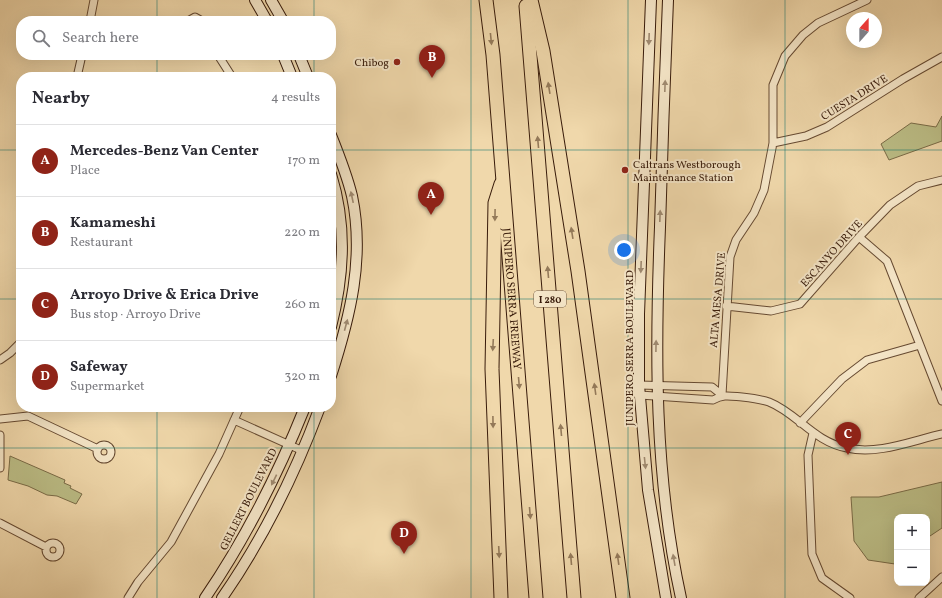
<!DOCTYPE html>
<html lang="en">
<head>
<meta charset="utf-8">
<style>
  body { margin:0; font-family:Vollkorn,serif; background:#f7f7f7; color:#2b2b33 }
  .controls { position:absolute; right:12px; bottom:12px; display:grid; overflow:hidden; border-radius:8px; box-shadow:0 4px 16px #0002 }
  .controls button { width:36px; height:36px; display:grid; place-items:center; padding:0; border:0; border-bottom:1px solid #e1e1e2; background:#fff; color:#2b2b33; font:20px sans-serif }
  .compass { position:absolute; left:846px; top:12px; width:36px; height:36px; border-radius:50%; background:#fff; box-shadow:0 4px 16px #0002; rotate:21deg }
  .you { position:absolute; left:624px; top:250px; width:14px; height:14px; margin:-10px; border:3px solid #fff; border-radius:50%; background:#1a73e8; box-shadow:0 0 0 6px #1a73e833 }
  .badge { display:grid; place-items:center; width:26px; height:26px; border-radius:50%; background:#8f2418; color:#fff; font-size:13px; font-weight:700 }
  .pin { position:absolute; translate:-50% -33px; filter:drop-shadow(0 1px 2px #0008) }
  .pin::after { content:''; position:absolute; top:21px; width:14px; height:12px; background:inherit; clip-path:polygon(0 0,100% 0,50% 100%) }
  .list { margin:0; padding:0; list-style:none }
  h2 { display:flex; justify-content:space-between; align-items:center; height:52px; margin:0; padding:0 16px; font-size:17px }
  h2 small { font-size:13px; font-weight:400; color:#7c7c81 }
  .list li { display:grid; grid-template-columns:26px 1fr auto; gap:12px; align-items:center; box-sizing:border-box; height:72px; padding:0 16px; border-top:1px solid #e1e1e2 }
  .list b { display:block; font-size:15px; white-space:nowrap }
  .list p { margin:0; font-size:13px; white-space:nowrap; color:#7c7c81 }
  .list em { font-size:13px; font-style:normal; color:#7c7c81 }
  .icon { flex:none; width:22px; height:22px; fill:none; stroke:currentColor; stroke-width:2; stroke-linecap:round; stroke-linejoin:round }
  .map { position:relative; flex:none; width:942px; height:598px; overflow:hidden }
  .search { position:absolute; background:#fff; box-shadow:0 4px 16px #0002; left:16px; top:16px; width:320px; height:44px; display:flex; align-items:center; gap:10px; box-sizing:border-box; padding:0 14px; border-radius:16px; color:#7c7c81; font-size:15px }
  .panel { position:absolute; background:#fff; box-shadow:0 4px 16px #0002; left:16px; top:72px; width:320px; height:340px; border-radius:16px }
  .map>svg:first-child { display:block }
  .green { fill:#bcbe87; stroke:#7a6c48 }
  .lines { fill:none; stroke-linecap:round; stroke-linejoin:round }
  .minor-casing { stroke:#664a32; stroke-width:9 }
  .secondary-casing { stroke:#381b0a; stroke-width:12 }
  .motorway-casing { stroke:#381b0a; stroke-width:15 }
  .minor { stroke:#f5e6c8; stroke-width:7 }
  .secondary { stroke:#f5e6c8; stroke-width:10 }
  .motorway { stroke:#f0d8ab; stroke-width:13 }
  .oneway { fill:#947a5a }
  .oneway2 { fill:#a08b72 }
  .grid { fill:none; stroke:#0f766e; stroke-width:1; stroke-opacity:0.55 }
  .poi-dot { fill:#8f2418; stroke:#f5e6c8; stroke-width:1.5 }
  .labels { text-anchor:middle; stroke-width:4; stroke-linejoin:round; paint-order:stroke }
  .shield { fill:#f5e6c8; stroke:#715843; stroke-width:1 }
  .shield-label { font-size:10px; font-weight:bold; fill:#381b0a }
  .poi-label { font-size:11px; fill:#381b0a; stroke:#f5e6c8; text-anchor:end }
  .street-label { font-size:11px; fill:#381b0a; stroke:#f5e6c8 }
</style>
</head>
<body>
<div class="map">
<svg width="942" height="598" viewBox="0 0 942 598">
  <rect width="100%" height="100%" fill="#f0d8ab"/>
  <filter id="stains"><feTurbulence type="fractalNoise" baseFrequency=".005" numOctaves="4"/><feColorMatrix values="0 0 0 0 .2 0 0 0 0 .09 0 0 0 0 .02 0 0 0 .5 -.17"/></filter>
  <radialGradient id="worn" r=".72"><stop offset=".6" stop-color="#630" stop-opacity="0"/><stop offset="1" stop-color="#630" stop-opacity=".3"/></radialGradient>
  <!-- green -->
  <path class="green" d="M 942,116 L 942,141 L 889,160 L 881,144 L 911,123 L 936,127 Z
    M 10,456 L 65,480 L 64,483 L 71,486 L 70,488 L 82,494 L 76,504 L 57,496 L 47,495 L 28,486 L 8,480 Z
    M 942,482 L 942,528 L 927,538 L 927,517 L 897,517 L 897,562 L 895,564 L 868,560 L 854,541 L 851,497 L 879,497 Z"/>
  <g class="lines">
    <defs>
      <path id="minor" d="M 90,21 L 94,0
        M 188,21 L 195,17 L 202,21
        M 218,55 L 232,77
        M 77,77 L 82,55
        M 773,143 L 806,136 L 827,127 L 903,79 L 942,57
        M 859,237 L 887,261 L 942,401
        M 726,306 L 771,311 L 800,304 L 859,237 L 890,205 L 918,186 L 942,180
        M 0,360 L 10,353 L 21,342
        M 639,385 L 712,387 L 722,395
        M 640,395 L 713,400 C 723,394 730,396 742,397 C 751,398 760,399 769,402 C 797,413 814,442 847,448 C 878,455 911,441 942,434
        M 722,395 L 730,257 L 736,240 L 754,213 L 764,190 L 773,143 L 773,85 L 785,56 L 803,35 L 818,23 L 867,0
        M 0,419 L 28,416 L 98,449
        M 234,420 L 303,451
        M 800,423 L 842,379 L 867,360 L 920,345
        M 813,433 L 808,455 L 812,554 L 822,578 L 850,598
        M 0,435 L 0,468
        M97 452a7 7 0 1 1 14 0a7 7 0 1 1-14 0Z
        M 0,523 L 46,547
        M46 550a7 7 0 1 1 14 0a7 7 0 1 1-14 0Z
        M 128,598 L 138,582 L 171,542 L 219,454 L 240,407
        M 919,598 L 942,577"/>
      <path id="secondary" d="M 255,0 L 267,21
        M 271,0 L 283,21
        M 651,0 L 639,314 L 639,385 L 648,490 L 666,598
        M 668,0 C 665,76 662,151 660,227 C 655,352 654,475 681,598
        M 283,55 L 292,77
        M 299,55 L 308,77
        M 331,135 C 339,155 347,175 352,196 C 365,258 350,317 331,376
        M 331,174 C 347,226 344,275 331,327
        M 205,598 C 246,538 278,474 305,407
        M 222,598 C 263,539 295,474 320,407"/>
      <g id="motorway">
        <path id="s1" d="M 486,0 L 493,55 L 536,598"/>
        <path d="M 531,0 L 543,51 L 578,271 L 623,598"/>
        <path d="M 526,6 L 574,598"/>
        <path d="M 501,184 L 495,203 L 492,369 L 501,598"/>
      </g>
    </defs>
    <!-- minor casing -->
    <use href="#minor" class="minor-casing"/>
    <!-- secondary casing -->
    <use href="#secondary" class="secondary-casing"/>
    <!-- motorway casing -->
    <use href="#motorway" class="motorway-casing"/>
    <!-- minor -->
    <use href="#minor" class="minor"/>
    <!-- secondary -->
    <use href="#secondary" class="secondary"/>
    <!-- motorway -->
    <use href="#motorway" class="motorway"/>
  </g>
  <!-- one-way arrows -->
  <defs><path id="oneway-solid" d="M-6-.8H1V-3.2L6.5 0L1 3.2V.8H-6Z"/></defs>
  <g class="oneway">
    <use href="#oneway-solid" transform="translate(491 39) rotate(84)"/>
    <use href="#oneway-solid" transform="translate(549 88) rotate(-99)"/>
    <use href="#oneway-solid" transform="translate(538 142) rotate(-95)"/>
    <use href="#oneway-solid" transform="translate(495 215) rotate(91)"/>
    <use href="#oneway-solid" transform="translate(572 233) rotate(-99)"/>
    <use href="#oneway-solid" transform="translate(548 272) rotate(-95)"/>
    <use href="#oneway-solid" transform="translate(493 345) rotate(93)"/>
    <use href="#oneway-solid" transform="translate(519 383) rotate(85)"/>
    <use href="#oneway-solid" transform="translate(595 389) rotate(-98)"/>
    <use href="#oneway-solid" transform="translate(493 422) rotate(89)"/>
    <use href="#oneway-solid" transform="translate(561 430) rotate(-95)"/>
    <use href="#oneway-solid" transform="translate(530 513) rotate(85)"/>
    <use href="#oneway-solid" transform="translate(499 552) rotate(87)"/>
    <use href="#oneway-solid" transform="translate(571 559) rotate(-95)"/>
    <use href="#oneway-solid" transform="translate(618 559) rotate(-98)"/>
  </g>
  <g class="oneway2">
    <use href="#oneway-solid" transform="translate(649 39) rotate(92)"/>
    <use href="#oneway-solid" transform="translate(665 86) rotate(-88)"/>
    <use href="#oneway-solid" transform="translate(352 197) rotate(-102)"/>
    <use href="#oneway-solid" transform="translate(660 216) rotate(-88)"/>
    <use href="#oneway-solid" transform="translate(641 267) rotate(92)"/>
    <use href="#oneway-solid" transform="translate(346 325) rotate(-75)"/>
    <use href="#oneway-solid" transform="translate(656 346) rotate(-89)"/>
    <use href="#oneway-solid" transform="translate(645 463) rotate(84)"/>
    <use href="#oneway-solid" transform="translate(274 480) rotate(116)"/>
    <use href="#oneway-solid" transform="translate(674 560) rotate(-100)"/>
  </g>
  <!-- grid -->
  <path class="grid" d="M 157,0 L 157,21M 314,0 L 314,21M 471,0 L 471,598M 628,0 L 628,598M 785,0 L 785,598M 157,55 L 157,77M 314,55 L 314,77M 0,150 L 21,150M 331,150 L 942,150M 0,299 L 21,299M 331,299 L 942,299M 157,407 L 157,598M 314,407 L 314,598M 0,448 L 942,448"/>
  <!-- markers -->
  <g class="poi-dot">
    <circle cx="397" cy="62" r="4"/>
    <circle cx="625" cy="170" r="4"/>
  </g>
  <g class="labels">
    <!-- shield labels -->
    <rect class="shield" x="534" y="291" width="32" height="16" rx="3"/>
    <g class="shield-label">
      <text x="550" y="303">I 280</text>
    </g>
    <!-- poi labels -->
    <g class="poi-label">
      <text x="389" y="66">Chibog</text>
      <text x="633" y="168" text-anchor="start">Caltrans Westborough<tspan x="633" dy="13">Maintenance Station</tspan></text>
    </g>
    <!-- street labels -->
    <g class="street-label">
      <text transform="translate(854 97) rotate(-32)" y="4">CUESTA DRIVE</text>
      <text transform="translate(831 253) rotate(-48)" y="4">ESCANYO DRIVE</text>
      <text dy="4" stroke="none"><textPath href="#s1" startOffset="300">JUNIPERO SERRA FREEWAY</textPath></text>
      <text transform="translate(717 300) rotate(-85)" y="4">ALTA MESA DRIVE</text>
      <text transform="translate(629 348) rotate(-90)" y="4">JUNIPERO SERRA BOULEVARD</text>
      <text transform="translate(248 499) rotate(-63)" y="4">GELLERT BOULEVARD</text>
    </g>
  </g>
  <rect width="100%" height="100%" filter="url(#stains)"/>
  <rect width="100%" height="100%" fill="url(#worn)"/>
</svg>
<div class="controls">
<button>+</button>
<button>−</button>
</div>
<svg class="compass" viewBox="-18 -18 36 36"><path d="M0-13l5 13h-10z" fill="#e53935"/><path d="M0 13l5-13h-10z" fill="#7c7c81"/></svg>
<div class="you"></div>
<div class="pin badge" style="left:431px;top:215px">A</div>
<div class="pin badge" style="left:432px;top:78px">B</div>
<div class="pin badge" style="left:848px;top:455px">C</div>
<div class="pin badge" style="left:404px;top:554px">D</div>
<div class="search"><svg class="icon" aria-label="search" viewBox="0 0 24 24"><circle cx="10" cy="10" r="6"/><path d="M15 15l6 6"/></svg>Search here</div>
<section class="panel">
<h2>Nearby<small>4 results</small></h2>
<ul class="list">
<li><span class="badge">A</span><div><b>Mercedes-Benz Van Center</b><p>Place</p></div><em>170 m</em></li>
<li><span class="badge">B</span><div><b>Kamameshi</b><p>Restaurant</p></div><em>220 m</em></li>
<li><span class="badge">C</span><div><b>Arroyo Drive &amp; Erica Drive</b><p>Bus stop · Arroyo Drive</p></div><em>260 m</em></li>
<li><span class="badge">D</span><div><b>Safeway</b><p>Supermarket</p></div><em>320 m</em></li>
</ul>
</section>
</div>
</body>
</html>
